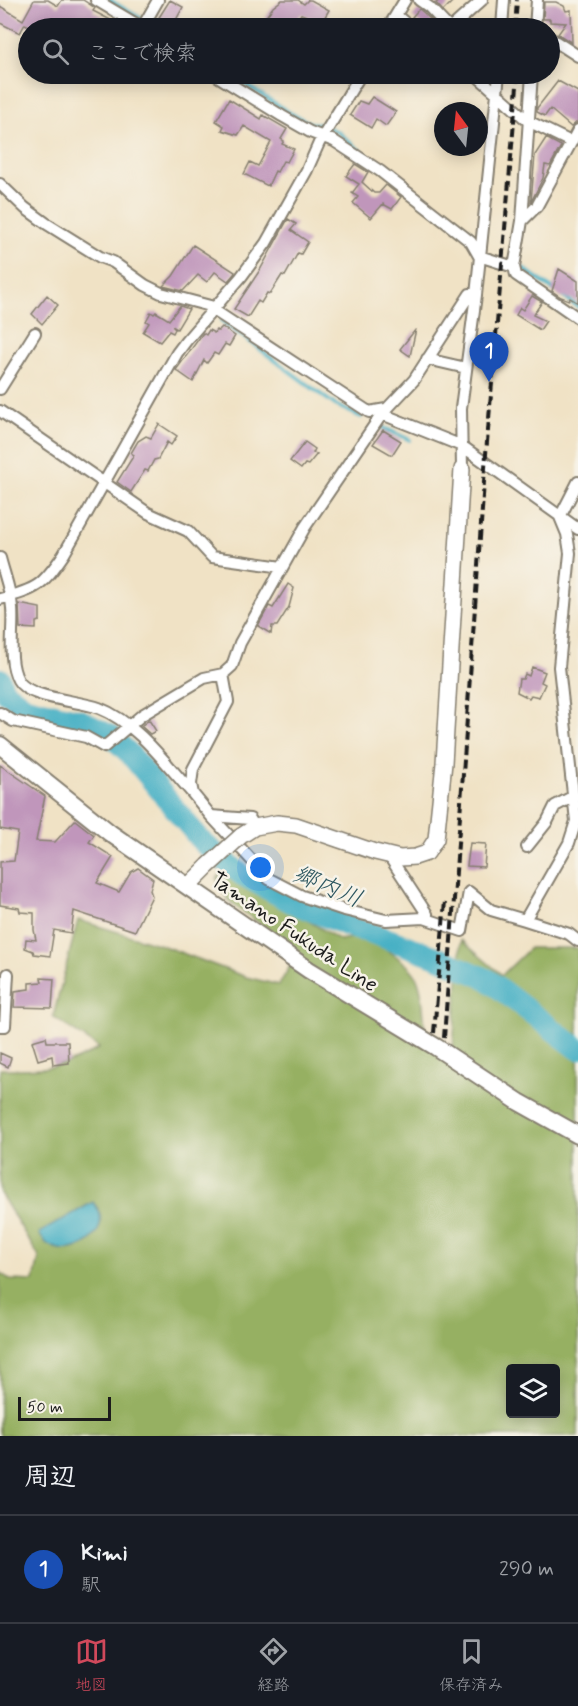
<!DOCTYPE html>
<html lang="ja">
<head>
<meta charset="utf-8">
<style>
  body { margin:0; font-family:Mynerve,"Klee One",sans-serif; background:#242831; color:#f1f3f6 }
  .controls { position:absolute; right:18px; bottom:18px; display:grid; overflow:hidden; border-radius:6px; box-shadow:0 3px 15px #0003 }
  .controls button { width:54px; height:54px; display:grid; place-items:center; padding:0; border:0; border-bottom:2px solid #363941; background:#171b24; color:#f1f3f6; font:30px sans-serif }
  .compass { position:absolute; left:434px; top:102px; width:54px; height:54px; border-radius:50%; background:#171b24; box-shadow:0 3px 15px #0003; rotate:345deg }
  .scale { position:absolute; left:18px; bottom:15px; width:93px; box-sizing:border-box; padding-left:6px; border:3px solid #1c1c1c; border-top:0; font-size:16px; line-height:21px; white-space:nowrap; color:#1c1c1c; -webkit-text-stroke:4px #f7f3e8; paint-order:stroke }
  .you { position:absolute; left:261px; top:868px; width:21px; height:21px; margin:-15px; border:4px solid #fff; border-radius:50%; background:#1a73e8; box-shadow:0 0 0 9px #1a73e833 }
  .badge { display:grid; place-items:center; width:39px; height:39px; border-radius:50%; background:#d1495b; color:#fff; font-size:20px; font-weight:700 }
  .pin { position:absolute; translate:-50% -50px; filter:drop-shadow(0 2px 3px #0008) }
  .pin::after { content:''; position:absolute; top:32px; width:21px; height:18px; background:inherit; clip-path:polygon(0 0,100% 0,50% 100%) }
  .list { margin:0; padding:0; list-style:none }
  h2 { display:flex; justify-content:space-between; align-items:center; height:78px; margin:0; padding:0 24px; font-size:26px }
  h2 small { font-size:20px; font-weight:400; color:#9ea1a6 }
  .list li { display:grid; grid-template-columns:39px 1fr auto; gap:18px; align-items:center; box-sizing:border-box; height:108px; padding:0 24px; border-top:2px solid #363941 }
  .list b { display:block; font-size:22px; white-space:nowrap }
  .list p { margin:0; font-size:20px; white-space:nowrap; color:#9ea1a6 }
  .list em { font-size:20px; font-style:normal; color:#9ea1a6 }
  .icon { flex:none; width:33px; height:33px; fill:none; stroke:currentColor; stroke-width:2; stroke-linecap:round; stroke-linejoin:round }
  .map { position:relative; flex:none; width:578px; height:1436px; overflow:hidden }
  .search { position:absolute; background:#171b24; box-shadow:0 3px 15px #0003; left:18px; right:18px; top:18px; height:66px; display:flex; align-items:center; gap:15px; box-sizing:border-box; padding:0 21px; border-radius:33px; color:#9ea1a6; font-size:22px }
  .sheet { height:186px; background:#171b24 }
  nav { display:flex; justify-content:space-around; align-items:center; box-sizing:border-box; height:84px; border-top:2px solid #363941; background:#171b24; font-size:16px; color:#9ea1a6 }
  nav a { display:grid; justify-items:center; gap:3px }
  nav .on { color:#d1495b }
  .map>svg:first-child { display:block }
  .forest { fill:#96b062; stroke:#59663f; stroke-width:1.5; fill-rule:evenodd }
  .water { fill:#46b0c5; stroke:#316670; stroke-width:1.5 }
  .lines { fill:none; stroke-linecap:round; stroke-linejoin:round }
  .stream { stroke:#46b0c5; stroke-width:4 }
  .river { stroke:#46b0c5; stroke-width:22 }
  .building { fill:#c096bb }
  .street-casing { stroke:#867f70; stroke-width:14 }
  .secondary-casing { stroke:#867f70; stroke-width:18 }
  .primary-casing { stroke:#867f70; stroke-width:20 }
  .street { stroke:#fff; stroke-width:10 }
  .secondary { stroke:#fff; stroke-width:15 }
  .primary { stroke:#fff; stroke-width:16 }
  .rail { stroke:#1c1c1c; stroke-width:4; stroke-dasharray:9 4.5; stroke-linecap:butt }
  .secondary-bridge-casing { stroke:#867f70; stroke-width:18; stroke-linecap:butt }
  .secondary-bridge { stroke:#fff; stroke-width:15 }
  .labels { text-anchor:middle; stroke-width:5; stroke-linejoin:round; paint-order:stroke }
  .street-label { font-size:22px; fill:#1c1c1c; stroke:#f7f3e8 }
  .water-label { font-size:24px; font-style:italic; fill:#2d5760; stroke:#f7f3e8 }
</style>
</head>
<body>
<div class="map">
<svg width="578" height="1436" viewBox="0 0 578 1436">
  <rect width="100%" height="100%" fill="#f7f3e8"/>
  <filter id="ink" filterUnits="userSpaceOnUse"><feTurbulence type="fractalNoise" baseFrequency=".0167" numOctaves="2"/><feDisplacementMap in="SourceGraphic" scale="12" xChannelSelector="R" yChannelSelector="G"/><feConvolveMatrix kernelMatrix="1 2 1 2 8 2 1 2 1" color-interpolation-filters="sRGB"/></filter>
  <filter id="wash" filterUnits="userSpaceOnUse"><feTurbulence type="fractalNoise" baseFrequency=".008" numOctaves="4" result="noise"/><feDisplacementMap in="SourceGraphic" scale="24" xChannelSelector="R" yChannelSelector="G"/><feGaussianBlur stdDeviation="1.35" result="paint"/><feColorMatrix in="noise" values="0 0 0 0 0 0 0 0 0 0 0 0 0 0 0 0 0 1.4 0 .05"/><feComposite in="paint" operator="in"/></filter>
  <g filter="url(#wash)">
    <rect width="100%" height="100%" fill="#f0e2c5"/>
    <!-- forest -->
    <path class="forest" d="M 223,869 L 340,940 C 346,939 353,937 358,937 C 374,938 409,963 416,976 C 424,993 423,1013 425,1031 L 453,1048 L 461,940 L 502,975 L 530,948 L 578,948 L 578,1436 L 0,1436 L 0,1272 L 10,1280 L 34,1281 L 39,1257 L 0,1193 L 0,1069 C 40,1069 64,1070 99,1048 L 53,1017 L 78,920 L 161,945 L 246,977 L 279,985 L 299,951 L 232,904 L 223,893 L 217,879 ZM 510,1368 L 556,1368 L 556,1414 L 510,1414 Z"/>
    <!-- water -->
    <path class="water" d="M 93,1202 C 123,1236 56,1271 39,1233 Z"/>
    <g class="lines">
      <!-- stream -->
      <path class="stream" d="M 109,0 L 158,28
        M 229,74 L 290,113 L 310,123 L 323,125 L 338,132 L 366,156
        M 418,194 L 471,232
        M 521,267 L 555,291
        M 564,297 L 578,307
        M 222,321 L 335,405 L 361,417
        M 382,427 L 410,440"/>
      <!-- river -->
      <path class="river" d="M 0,679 L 3,690 L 26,707 L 80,720 L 111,736 L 130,754 L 203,843 L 242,875 L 293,903 L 356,929 L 369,932 L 434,956 L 487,979 L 578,1049"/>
    </g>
    <g id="blocks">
      <!-- building -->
      <path class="building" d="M 34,0 L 48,0 L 58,6 L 62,0 L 83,0 L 95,8 L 93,11 L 126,28 L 66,28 L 59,25 L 58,28 L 33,28 L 25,24 L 20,33 L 0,23 L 0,6 L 23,20 Z
        M 170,0 L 183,7 L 176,20 L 169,25 L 158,19 Z
        M 282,0 L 298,0 L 304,4 L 308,0 L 311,0 L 329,10 L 322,22 L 301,14 L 291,28 L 286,28 L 278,24 L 275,25 L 265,18 L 273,7 Z
        M 440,0 L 454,0 L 443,11 L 436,3 Z
        M 544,2 L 556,2 L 564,6 L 566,11 L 571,10 L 572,43 L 558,34 L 566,23 L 550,22 L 550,19 L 543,19 Z
        M 419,9 L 424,13 L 439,28 L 425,28 L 412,17 Z
        M 558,81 L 578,92 L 578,121 L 571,127 L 550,109 L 545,116 L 537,112 L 537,108 Z
        M 372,97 L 396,112 L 386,126 L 376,119 L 371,128 L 350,115 L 359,101 L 367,104 Z
        M 229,99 L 261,119 L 263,115 L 287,129 L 281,139 L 284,141 L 282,144 L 294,149 L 287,162 L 283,161 L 277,172 L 275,171 L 268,186 L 244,174 L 250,162 L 258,166 L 271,142 L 244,126 L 238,135 L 222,130 L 224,126 L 216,121 Z
        M 546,138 L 561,146 L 550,166 L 545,165 L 543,178 L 531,202 L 535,155 Z
        M 355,164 L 368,172 L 362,182 L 374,193 L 379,193 L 386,185 L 401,197 L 392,209 L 383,204 L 371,218 L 353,203 L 358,197 L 352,193 L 359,184 L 346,176 Z
        M 288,219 L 296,224 L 291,230 L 308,242 L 301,254 L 298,253 L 285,276 L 282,275 L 270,294 L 267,293 L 261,303 L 258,301 L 248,317 L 234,309 L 260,270 Z
        M 193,245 L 235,272 L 234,274 L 228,281 L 215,272 L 207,282 L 198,275 L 183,291 L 163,286 L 173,276 Z
        M 559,269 L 578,281 L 578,303 L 570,298 L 569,300 L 561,297 L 552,291 Z
        M 47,295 L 58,305 L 42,324 L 32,314 Z
        M 532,296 L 542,302 L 533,315 L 546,321 L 540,330 L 516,315 L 520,308 L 523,310 Z
        M 180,306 L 189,309 L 177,329 L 172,326 L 175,329 L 173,333 L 169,331 L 160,342 L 143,332 L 149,323 L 146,321 L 151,312 L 154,314 L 156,312 L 169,320 Z
        M 222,327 L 235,336 L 229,346 L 225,344 L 218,355 L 214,353 L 207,363 L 204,360 L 193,382 L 176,370 L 203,333 L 206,335 L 209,330 L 214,333 L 216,330 L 218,331 Z
        M 416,329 L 410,356 L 400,349 Z
        M 159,424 L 177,436 L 171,445 L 167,442 L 158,459 L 154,460 L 148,471 L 145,470 L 131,492 L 117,482 L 134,455 L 131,453 L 138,441 L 146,436 L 151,438 Z
        M 383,430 L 401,441 L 392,455 L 373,444 Z
        M 305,442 L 315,449 L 313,453 L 317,454 L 308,465 L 305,464 L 301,469 L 290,461 Z
        M 288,584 L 294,588 L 289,607 L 277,626 L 272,626 L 271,634 L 258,626 L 269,606 L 273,608 Z
        M 19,604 L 40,608 L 40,621 L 36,622 L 36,629 L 20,628 Z
        M 532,667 L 545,672 L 541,682 L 545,684 L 539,697 L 531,695 L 529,698 L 517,692 L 519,679 L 523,679 L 525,674 L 529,676 Z
        M 149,720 L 156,731 L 150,734 L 141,726 Z
        M 0,765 L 45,796 L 36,841 L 55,842 L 75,820 L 94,835 L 89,842 L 113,857 L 97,883 L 119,892 L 131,872 L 138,868 L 153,879 L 150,890 L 152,896 L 135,931 L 74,911 L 71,933 L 54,930 L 50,956 L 34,954 L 33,951 L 25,948 L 26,939 L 36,940 L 34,930 L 34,913 L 20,912 L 19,908 L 0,905 L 0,862 L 14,861 L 18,832 L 0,829 Z
        M 470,843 L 486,844 L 484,867 L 467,866 Z
        M 41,978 L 54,979 L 52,1008 L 14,1007 L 15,991 L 29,989 L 29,983 L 42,982 Z
        M 46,1037 L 47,1042 L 68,1042 L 69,1063 L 53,1065 L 52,1056 L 38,1060 L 32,1041 Z
        M 0,1053 L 11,1058 L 8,1067 L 0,1063 Z"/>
    </g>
  </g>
  <g filter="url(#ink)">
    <use href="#blocks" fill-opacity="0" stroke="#867f70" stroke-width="1.5"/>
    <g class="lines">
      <defs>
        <path id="street" d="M 96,0 L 143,28
          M 419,0 L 429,7 L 449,28
          M 396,15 L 411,28
          M 142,28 L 158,0
          M 388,28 L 405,0
          M 451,28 L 482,0
          M 502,28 L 504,0
          M 535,28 L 537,0
          M 550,38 L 578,56
          M 214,74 L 282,116 L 310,132 L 334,141 L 380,171 L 471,242 L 479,256 L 514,267
          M 475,74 L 528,121 L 571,142
          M 578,130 L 537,206 L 522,221 L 514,267 L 516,275 L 578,318
          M 0,184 L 25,208 L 47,224 L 100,257 L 113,262 L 145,285 L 161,293 L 214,307
          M 522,221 L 532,74
          M 476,295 L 499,74
          M 212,309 L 369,412 L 386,409
          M 427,359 L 466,368
          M 0,389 L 35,333
          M 0,411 L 148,513 L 188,531 L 212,557 L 282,567
          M 382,414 L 462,446 L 578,529
          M 578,482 L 560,517 L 567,534 L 570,553 L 559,667 L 576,821 L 569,843 L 525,920 L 569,934 L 578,941
          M 0,558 C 4,574 11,591 12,608 C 14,630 7,660 18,680 C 28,699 78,700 99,708 C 136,722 167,765 193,794
          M 0,599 C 38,589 42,586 64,554 L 177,353 L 186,341 L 241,277 L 266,243 L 307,170 L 319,143 L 361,74
          M 223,674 L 228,702 L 193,769 L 191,784 L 193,794 L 211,816 L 250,819 L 255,827
          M 0,713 L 13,721 L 86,737 L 104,747 L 142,715 L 204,678 L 223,674 L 232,666 L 240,643 L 305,527 L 382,414 L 414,380 L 470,294 L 476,295 L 461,408 L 462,469
          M 211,816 L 269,879 L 302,896 L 344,910 L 386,920 L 424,918 L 427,914 L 389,856
          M 527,847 L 547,822 L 555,806 L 574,796
          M 424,918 L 462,931 L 469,892 L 491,910 L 525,920
          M 0,1026 L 5,1026 L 8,974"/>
        <path id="secondary" d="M 241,836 L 255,827 L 277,823 L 296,825 L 375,852 L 400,858 L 415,857 L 427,853 L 436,839 L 444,763 L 462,469
          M 188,886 L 208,866"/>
        <path id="primary" d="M 0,745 L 110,833 L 309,970 L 436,1047 L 519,1102 L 578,1135"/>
      </defs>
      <!-- street casing -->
      <use href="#street" class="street-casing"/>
      <!-- secondary casing -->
      <use href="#secondary" class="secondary-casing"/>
      <!-- primary casing -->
      <use href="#primary" class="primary-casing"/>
      <!-- street -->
      <use href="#street" class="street"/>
      <!-- secondary -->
      <use href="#secondary" class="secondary"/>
      <!-- primary -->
      <use href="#primary" class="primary"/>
      <!-- rail -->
      <path class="rail" d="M 515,28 L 517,0
        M 434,1033 L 445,901
        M 444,1038 L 486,454 L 518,74"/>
      <defs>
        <path id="secondary-bridge" d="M 208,866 L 241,836"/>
      </defs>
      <!-- secondary-bridge casing -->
      <use href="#secondary-bridge" class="secondary-bridge-casing"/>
      <!-- secondary-bridge -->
      <use href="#secondary-bridge" class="secondary-bridge"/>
    </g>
  </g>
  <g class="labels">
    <!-- street labels -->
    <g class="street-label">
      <text transform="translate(295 931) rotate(34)" y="8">Tamano Fukuda Line</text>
    </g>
    <!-- water labels -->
    <g class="water-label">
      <text transform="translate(328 886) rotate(23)" y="8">郷内川</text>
    </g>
  </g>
</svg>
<div class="controls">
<button><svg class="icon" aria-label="layers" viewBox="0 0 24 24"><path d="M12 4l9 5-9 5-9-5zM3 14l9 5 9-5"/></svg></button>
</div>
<svg class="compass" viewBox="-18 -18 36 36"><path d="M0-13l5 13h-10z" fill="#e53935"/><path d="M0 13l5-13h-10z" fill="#9ea1a6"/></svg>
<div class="scale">50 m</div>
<div class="you"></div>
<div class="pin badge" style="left:489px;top:382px;background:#1a4fb4">1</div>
<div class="search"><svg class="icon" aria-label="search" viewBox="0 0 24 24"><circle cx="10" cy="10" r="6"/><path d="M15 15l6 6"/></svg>ここで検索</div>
</div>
<section class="sheet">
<h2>周辺<small></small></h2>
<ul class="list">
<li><span class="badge" style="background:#1a4fb4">1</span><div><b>Kimi</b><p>駅</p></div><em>290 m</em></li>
</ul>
</section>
<nav>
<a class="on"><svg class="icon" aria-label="map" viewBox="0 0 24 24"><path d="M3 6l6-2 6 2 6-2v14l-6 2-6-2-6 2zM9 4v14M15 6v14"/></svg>地図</a>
<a><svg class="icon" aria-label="directions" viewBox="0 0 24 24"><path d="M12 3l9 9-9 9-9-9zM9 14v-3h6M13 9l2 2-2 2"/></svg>経路</a>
<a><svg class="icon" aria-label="saved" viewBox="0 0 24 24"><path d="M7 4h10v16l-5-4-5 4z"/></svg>保存済み</a>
</nav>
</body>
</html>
